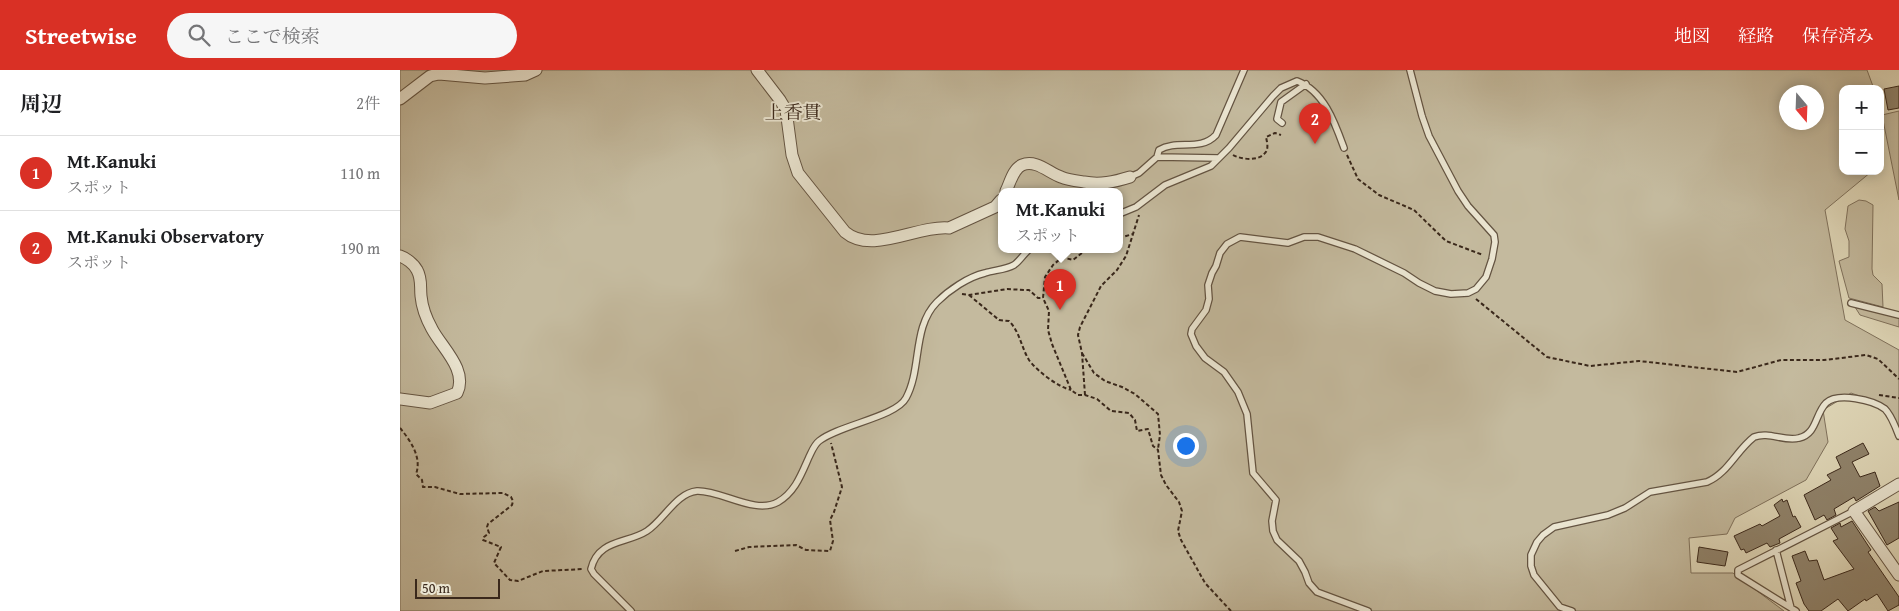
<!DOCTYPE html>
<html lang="ja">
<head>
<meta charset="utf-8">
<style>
  body { margin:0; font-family:"Gentium Book Plus","Noto Serif JP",serif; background:#f6f6f6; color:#202124 }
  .controls { position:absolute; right:15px; top:15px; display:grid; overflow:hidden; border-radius:10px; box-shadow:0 2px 12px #0003 }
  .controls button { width:45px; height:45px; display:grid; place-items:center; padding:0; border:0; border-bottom:1px solid #e0e0e0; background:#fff; color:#202124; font:25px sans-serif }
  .compass { position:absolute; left:1379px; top:15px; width:45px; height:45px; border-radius:50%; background:#fff; box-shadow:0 2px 12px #0003; rotate:161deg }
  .scale { position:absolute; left:15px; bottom:12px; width:85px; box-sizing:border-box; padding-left:5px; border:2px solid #3a281b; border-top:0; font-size:14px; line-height:18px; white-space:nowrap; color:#3a281b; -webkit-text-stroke:4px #ebe6d2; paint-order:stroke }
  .you { position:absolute; left:785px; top:375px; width:18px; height:18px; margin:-12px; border:4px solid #fff; border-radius:50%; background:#1a73e8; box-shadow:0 0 0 8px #1a73e833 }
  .badge { display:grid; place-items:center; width:32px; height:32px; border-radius:50%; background:#d93025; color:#fff; font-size:16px; font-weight:700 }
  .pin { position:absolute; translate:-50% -41px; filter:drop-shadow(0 1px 2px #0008) }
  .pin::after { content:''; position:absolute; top:26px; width:18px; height:15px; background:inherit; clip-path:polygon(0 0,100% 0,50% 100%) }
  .popup { position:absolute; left:598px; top:118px; width:125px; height:65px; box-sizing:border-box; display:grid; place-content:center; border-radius:10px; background:#fff; filter:drop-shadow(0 1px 4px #0005); font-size:16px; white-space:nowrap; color:#757577 }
  .popup b { font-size:19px; color:#202124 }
  .popup::after { content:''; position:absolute; left:50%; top:100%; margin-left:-10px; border:10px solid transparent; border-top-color:#fff }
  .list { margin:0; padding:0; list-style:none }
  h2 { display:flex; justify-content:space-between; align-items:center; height:65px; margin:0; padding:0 20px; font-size:21px }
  h2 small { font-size:16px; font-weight:400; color:#757577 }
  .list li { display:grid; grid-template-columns:32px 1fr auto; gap:15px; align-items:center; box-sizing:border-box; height:75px; padding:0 20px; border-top:1px solid #e0e0e0 }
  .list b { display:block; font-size:19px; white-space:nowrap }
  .list p { margin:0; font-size:16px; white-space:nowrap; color:#757577 }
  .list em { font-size:16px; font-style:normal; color:#757577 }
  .icon { flex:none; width:28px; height:28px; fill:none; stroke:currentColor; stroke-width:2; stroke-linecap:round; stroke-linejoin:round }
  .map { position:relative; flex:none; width:1499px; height:541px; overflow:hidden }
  header { display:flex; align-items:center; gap:30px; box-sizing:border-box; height:70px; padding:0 25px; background:#d93025; color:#fff }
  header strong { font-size:24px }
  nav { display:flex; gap:28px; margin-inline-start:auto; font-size:18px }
  .search { width:350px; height:45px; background:#f6f6f6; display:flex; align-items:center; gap:12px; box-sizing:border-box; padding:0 18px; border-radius:28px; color:#757577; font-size:19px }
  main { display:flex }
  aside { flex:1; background:#fff }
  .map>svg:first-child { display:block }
  .green { fill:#c4ba9e; stroke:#7f715c; fill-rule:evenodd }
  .building { fill:#90846d; stroke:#3a281b }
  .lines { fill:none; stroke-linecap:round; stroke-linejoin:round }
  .service-casing { stroke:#645442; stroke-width:8 }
  .minor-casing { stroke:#645442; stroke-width:13 }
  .path { stroke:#3a281b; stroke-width:2; stroke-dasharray:4 2.5; stroke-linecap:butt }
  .service { stroke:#ebe6d2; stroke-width:5.5 }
  .minor { stroke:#ebe6d2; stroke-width:11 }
  .labels { text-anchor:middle; stroke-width:4; stroke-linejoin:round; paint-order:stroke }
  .quarter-label { font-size:19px; fill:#3a281b; stroke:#ebe6d2 }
</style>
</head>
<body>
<header>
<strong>Streetwise</strong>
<div class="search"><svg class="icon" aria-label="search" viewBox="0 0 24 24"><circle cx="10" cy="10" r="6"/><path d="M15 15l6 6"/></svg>ここで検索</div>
<nav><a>地図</a><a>経路</a><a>保存済み</a></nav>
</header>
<main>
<aside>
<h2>周辺<small>2件</small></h2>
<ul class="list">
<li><span class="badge">1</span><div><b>Mt.Kanuki</b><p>スポット</p></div><em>110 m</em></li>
<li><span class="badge">2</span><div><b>Mt.Kanuki Observatory</b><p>スポット</p></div><em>190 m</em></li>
</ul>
</aside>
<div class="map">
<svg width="1499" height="541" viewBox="0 0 1499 541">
  <rect width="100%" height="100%" fill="#e0d8b9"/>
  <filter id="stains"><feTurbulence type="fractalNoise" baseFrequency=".004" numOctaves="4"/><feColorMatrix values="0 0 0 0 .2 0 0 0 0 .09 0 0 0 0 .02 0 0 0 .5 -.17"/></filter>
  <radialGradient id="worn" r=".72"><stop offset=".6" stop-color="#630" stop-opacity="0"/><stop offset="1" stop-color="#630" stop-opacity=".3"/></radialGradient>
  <!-- green -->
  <path class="green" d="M 0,0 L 1467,0 L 1474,19 L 1443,19 L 1443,101 L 1471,102 L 1425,140 L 1445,250 L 1499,280 L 1499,361 L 1487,336 L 1451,323 L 1423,340 L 1428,372 L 1406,410 L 1335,448 L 1327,464 L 1289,468 L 1291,503 L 1333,503 L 1384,541 L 0,541 ZM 1386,22 L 1416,22 L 1416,52 L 1386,52 ZM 601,121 L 719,121 L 719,179 L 601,179 Z
    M 1499,41 L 1499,130 L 1482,45 Z
    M 1459,130 L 1466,131 L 1473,135 L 1472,199 L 1473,205 L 1482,214 L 1483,237 L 1449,228 L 1439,191 L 1449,187 L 1449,171 L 1445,159 L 1448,136 Z
    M 1455,237 L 1499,248 L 1499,257 L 1460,245 Z"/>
  <!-- building -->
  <path class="building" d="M 1499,16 L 1499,38 L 1488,40 L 1484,19 Z
    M 1463,373 L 1469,384 L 1452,392 L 1460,407 L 1475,402 L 1480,416 L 1456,431 L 1454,427 L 1434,439 L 1436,445 L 1427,450 L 1424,445 L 1415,450 L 1404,425 L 1431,410 L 1427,405 L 1441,398 L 1436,387 Z
    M 1382,429 L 1383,432 L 1387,430 L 1393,447 L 1395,446 L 1401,457 L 1379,469 L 1380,473 L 1370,477 L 1367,473 L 1346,483 L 1344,479 L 1341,480 L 1334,466 L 1360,454 L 1362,456 L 1380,446 L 1374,435 Z
    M 1499,432 L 1499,468 L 1487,475 L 1468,441 L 1475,437 L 1479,441 Z
    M 1452,451 L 1471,480 L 1468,482 L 1499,527 L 1499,535 L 1488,541 L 1477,524 L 1466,531 L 1465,529 L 1448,541 L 1438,529 L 1421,541 L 1409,541 L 1404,534 L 1396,513 L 1401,511 L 1392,486 L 1405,481 L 1409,491 L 1417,490 L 1424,510 L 1454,499 L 1433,471 L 1438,469 L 1431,458 L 1440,453 L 1441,457 Z
    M 1299,477 L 1328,482 L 1325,496 L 1297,492 Z"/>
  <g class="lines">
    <defs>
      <path id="service" d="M 882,53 L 877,49 L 881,32 L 906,14
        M 818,88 L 757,87 L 759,80 C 777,69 800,82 816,65 L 844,0
        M 730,107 L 739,103 L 757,87
        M 719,144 L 736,137 L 765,115 L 811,96 L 829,78 L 873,26 L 881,18 L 897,11 C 924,21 935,53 944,78
        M 1451,233 L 1499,245
        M 1376,480 L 1391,538 L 1396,541
        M 1391,538 L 1338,505 L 1338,500 L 1454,441
        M 231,541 L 194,504 L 191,499 C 198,469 227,474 247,461 C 264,450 276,423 297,421 C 321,420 355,445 378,432 C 395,422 401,405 409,387 C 412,381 414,375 419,371 C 439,355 496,347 506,328 C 522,299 512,257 537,232 C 549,220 568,207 585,203 C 594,200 605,200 614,195 C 620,191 624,183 630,179
        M 968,541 L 917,522 L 909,513 L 905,502 L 899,491 L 877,470 L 873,461 L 872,451 L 876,430 L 853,403 L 847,344 L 838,322 L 824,302 L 805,288 L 796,276 L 791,264 L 792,259 L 806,240 L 809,229 L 808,215 L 812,203 L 816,196 L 820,183 L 827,174 L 840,167 L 888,173 L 904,167 L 918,167 L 955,179 L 1004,203 L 1019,213 L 1035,221 L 1051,224 L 1068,223 L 1076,219 L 1086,207 L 1092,189 L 1095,172 L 1094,165 L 1068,136 L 1058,121 L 1029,66 L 1022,46 L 1010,0
        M 1172,541 L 1160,537 L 1134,505 L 1131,496 L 1131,485 L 1137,472 L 1143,465 L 1154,457 L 1208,445 L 1225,438 L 1250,422 L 1307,412 C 1328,403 1336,381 1354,367 C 1369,361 1384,372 1399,368 C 1417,364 1415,344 1426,333 C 1438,322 1473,330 1485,339 C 1491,345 1496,358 1499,366"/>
      <path id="minor" d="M 357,0 L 380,30 L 386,40 L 392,85 L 398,103 L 445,162 C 472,185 517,155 549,158 L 595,137 L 601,130
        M 0,29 L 30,6 L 39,4 L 85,8 L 125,5 L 136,0
        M 606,121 C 610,113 613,99 622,95 C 636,89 649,103 661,107 C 668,110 677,111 684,112 C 700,115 714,112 730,107
        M 0,186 C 6,188 14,194 17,200 C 22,209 20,216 21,226 C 22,237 27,250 32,259 C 42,278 68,300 57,323 L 30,333 L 0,329
        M 1499,414 L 1454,441 L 1499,505"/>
    </defs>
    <!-- service casing -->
    <use href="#service" class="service-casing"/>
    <!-- minor casing -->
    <use href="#minor" class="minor-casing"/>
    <!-- path -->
    <path class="path" d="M 833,85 C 840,89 858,92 865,83 C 869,79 867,72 866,67 L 875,63 L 881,65
      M 947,85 L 958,109 L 979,125 L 1014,140 L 1046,171 L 1083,185
      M 719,168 L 733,164 L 739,145
      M 687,179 L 673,190 L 665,188 L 659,190 L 653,195 L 645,207 L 643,228 L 649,241 L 648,260 L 652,274 L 671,320 L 678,325 L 685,325 L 697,329 L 711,341 L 729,343 L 735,350 L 737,361 L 748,359 L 753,376 L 758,380 L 761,405 L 766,415 L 779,432 L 782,441 L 778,461 L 781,470 L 805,513 L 831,541
      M 562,224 L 569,225 L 607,219 L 624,220 L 629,220 L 638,228 L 643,228
      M 569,225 L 599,250 L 609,251 C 620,262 621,277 629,290 C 637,301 658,317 671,320
      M 1076,229 L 1147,287 L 1190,296 L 1239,291 L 1337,302 L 1381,290 L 1424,290 L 1466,285 L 1478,289 L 1499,309
      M 682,283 L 694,303 L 705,311 L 722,317 L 735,324 L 758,344 L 760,365 L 758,379
      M 685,325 L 682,283 L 678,265 L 680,257 L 701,216 L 717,200 L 726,186 L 733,164
      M 1479,325 L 1499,328
      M 0,358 C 11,371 22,388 16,404 L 22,410 L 23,417 L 35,417 L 60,424 L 103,423 L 111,427 L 113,431 L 112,435 L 88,454 L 87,457 L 89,463 L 84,467 L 83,470 L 101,477 L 94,493 L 110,510 L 118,511 L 143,501 L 184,499
      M 335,481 L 349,477 L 396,475 L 406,480 L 430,481 L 433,471 L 430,450 L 434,442 L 442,417 L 431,373"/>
    <!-- service -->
    <use href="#service" class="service"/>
    <!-- minor -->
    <use href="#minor" class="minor"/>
  </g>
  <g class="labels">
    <!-- quarter labels -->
    <g class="quarter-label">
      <text x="393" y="49">上香貫</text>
    </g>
  </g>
  <rect width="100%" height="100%" filter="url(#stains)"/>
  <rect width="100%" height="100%" fill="url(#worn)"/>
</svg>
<div class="controls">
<button>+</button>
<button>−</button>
</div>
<svg class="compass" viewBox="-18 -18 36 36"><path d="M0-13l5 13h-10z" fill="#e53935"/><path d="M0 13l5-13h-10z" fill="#757577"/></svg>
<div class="scale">50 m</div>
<div class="you"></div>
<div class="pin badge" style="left:660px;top:240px">1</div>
<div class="popup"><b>Mt.Kanuki</b>スポット</div>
<div class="pin badge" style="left:915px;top:74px">2</div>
</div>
</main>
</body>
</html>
